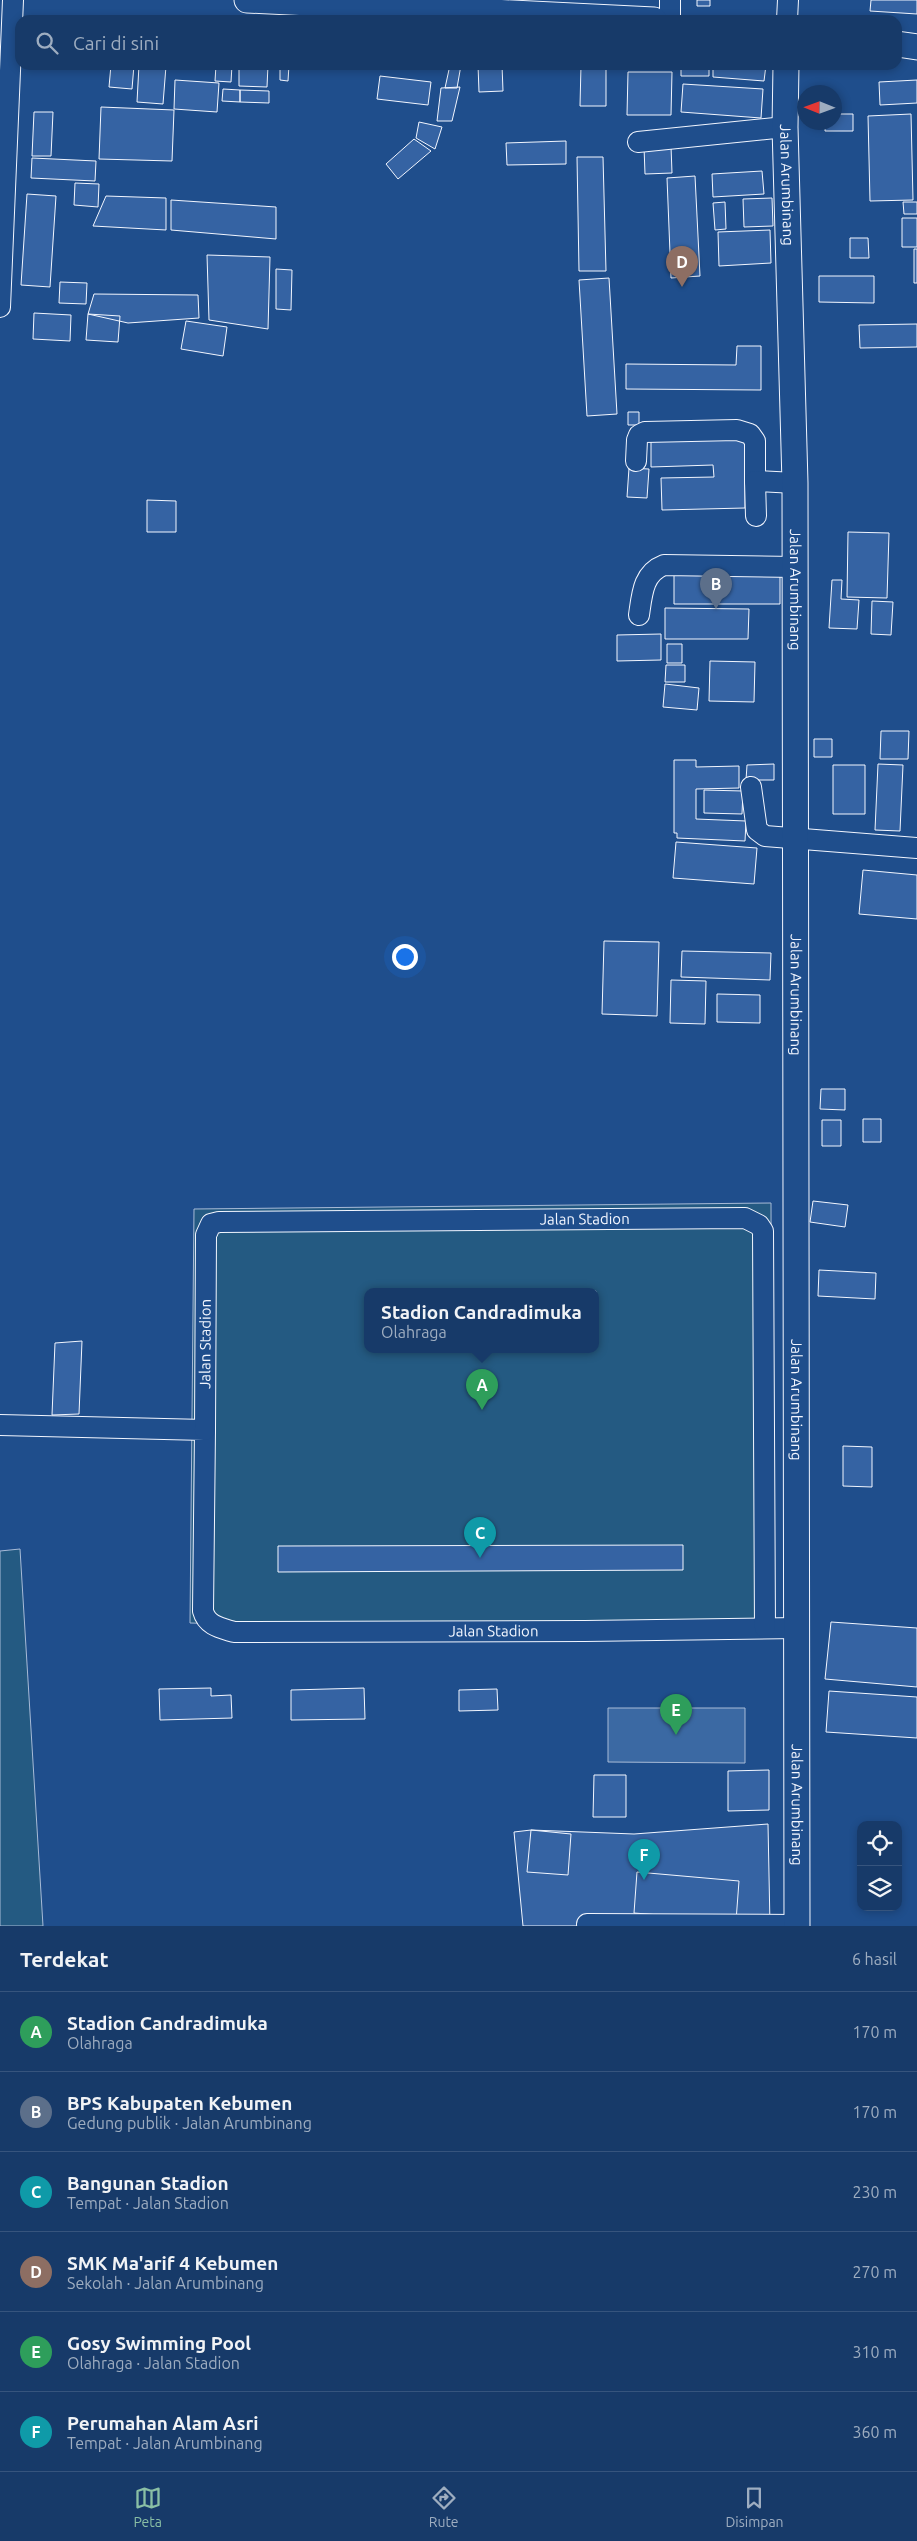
<!DOCTYPE html>
<html lang="id">
<head>
<meta charset="utf-8">
<style>
  body { margin:0; font-family:Ubuntu,sans-serif; background:#20416f; color:#f1f3f6 }
  .controls { position:absolute; right:15px; bottom:15px; display:grid; overflow:hidden; border-radius:10px; box-shadow:0 2px 8px #0003 }
  .controls button { width:45px; height:45px; display:grid; place-items:center; padding:0; border:0; border-bottom:1px solid #36547d; background:#173a69; color:#f1f3f6; font:25px sans-serif }
  .compass { position:absolute; left:797px; top:85px; width:45px; height:45px; border-radius:50%; background:#173a69; box-shadow:0 2px 8px #0003; rotate:271deg }
  .you { position:absolute; left:404px; top:956px; width:18px; height:18px; margin:-12px; border:4px solid #fff; border-radius:50%; background:#1a73e8; box-shadow:0 0 0 8px #1a73e833 }
  .badge { display:grid; place-items:center; width:32px; height:32px; border-radius:50%; background:#8abfa5; color:#fff; font-size:16px; font-weight:700 }
  .pin { position:absolute; translate:-50% -41px; filter:drop-shadow(0 1px 2px #0008) }
  .pin::after { content:''; position:absolute; top:26px; width:18px; height:15px; background:inherit; clip-path:polygon(0 0,100% 0,50% 100%) }
  .popup { position:absolute; left:364px; top:1288px; width:235px; height:65px; box-sizing:border-box; display:grid; place-content:center; border-radius:10px; background:#173a69; filter:drop-shadow(0 1px 4px #0005); font-size:16px; white-space:nowrap; color:#9eadc0 }
  .popup b { font-size:19px; color:#f1f3f6 }
  .popup::after { content:''; position:absolute; left:50%; top:100%; margin-left:-10px; border:10px solid transparent; border-top-color:#173a69 }
  .list { margin:0; padding:0; list-style:none }
  h2 { display:flex; justify-content:space-between; align-items:center; height:65px; margin:0; padding:0 20px; font-size:21px }
  h2 small { font-size:16px; font-weight:400; color:#9eadc0 }
  .list li { display:grid; grid-template-columns:32px 1fr auto; gap:15px; align-items:center; box-sizing:border-box; height:80px; padding:0 20px; border-top:1px solid #36547d }
  .list b { display:block; font-size:19px; white-space:nowrap }
  .list p { margin:0; font-size:16px; white-space:nowrap; color:#9eadc0 }
  .list em { font-size:16px; font-style:normal; color:#9eadc0 }
  .icon { flex:none; width:28px; height:28px; fill:none; stroke:currentColor; stroke-width:2; stroke-linecap:round; stroke-linejoin:round }
  .map { position:relative; flex:none; width:917px; height:1926px; overflow:hidden }
  .search { position:absolute; background:#173a69; box-shadow:0 2px 8px #0003; left:15px; right:15px; top:15px; height:55px; display:flex; align-items:center; gap:12px; box-sizing:border-box; padding:0 18px; border-radius:15px; color:#9eadc0; font-size:19px }
  .sheet { height:545px; background:#173a69 }
  nav { display:flex; justify-content:space-around; align-items:center; box-sizing:border-box; height:70px; border-top:1px solid #36547d; background:#173a69; font-size:14px; color:#9eadc0 }
  nav a { display:grid; justify-items:center; gap:2px }
  nav .on { color:#8abfa5 }
  .map>svg:first-child { display:block }
  .green { fill:#245a82; stroke:#a8bbd7; fill-rule:evenodd }
  .water { fill:#3b69a3; stroke:#a8bbd7 }
  .building { fill:#3563a3; stroke:#f2f6ff }
  .lines { fill:none; stroke-linecap:round; stroke-linejoin:round }
  .minor-casing { stroke:#f2f6ff; stroke-width:22 }
  .major-casing { stroke:#f2f6ff; stroke-width:27 }
  .minor { stroke:#1f4e8c; stroke-width:20 }
  .major { stroke:#1f4e8c; stroke-width:25 }
  .labels { text-anchor:middle; stroke-width:4; stroke-linejoin:round; paint-order:stroke }
  .street-label { font-size:15px; fill:#f2f6ff; stroke:#1f4e8c }
</style>
</head>
<body>
<div class="map">
<svg width="917" height="1926" viewBox="0 0 917 1926">
  <rect width="100%" height="100%" fill="#1f4e8c"/>
  <!-- green -->
  <path class="green" d="M 771,1203 L 772,1637 L 190,1623 L 194,1209 ZM 368,1291 L 596,1291 L 596,1349 L 368,1349 Z
    M 20,1549 L 43,1926 L 0,1926 L 0,1551 Z"/>
  <!-- water -->
  <path class="water" d="M 608,1708 L 745,1708 L 745,1763 L 608,1762 Z"/>
  <!-- building -->
  <path class="building" d="M 697,0 L 710,0 L 710,6 L 697,6 Z
    M 871,0 L 917,0 L 917,14 L 870,11 Z
    M 111,65 L 134,65 L 132,89 L 109,87 Z
    M 139,65 L 166,66 L 163,104 L 137,102 Z
    M 185,65 L 214,65 L 214,69 L 185,68 Z
    M 216,65 L 232,65 L 231,82 L 215,81 Z
    M 239,65 L 268,65 L 267,87 L 239,86 Z
    M 280,65 L 289,65 L 288,81 L 280,80 Z
    M 450,65 L 461,65 L 457,88 L 445,88 Z
    M 478,65 L 502,65 L 503,91 L 479,92 Z
    M 581,65 L 606,65 L 606,106 L 580,106 Z
    M 681,65 L 709,65 L 709,76 L 681,76 Z
    M 713,65 L 766,65 L 764,81 L 713,77 Z
    M 628,72 L 672,72 L 671,115 L 627,115 Z
    M 380,76 L 431,82 L 428,105 L 377,99 Z
    M 175,80 L 219,83 L 217,112 L 174,109 Z
    M 917,80 L 917,103 L 880,105 L 879,82 Z
    M 683,84 L 763,89 L 761,118 L 681,112 Z
    M 460,87 L 452,121 L 437,121 L 441,88 Z
    M 223,89 L 240,90 L 240,102 L 222,101 Z
    M 240,90 L 269,91 L 269,103 L 240,102 Z
    M 101,107 L 174,110 L 172,161 L 99,159 Z
    M 34,112 L 53,112 L 51,156 L 32,156 Z
    M 834,114 L 853,114 L 853,131 L 825,131 L 825,122 L 834,122 Z
    M 911,114 L 913,200 L 870,201 L 868,116 Z
    M 419,122 L 442,127 L 435,149 L 416,138 Z
    M 414,139 L 431,151 L 398,179 L 386,164 Z
    M 566,141 L 566,164 L 507,165 L 506,143 Z
    M 671,146 L 672,173 L 645,174 L 644,147 Z
    M 577,157 L 603,157 L 606,271 L 579,271 Z
    M 32,158 L 96,161 L 95,181 L 31,178 Z
    M 762,171 L 764,194 L 713,197 L 712,174 Z
    M 695,176 L 700,276 L 671,278 L 667,178 Z
    M 75,183 L 99,184 L 98,207 L 74,205 Z
    M 27,194 L 56,196 L 50,287 L 21,285 Z
    M 106,196 L 166,198 L 166,230 L 93,226 Z
    M 772,198 L 773,226 L 744,227 L 743,199 Z
    M 171,200 L 276,207 L 276,239 L 171,230 Z
    M 725,202 L 726,229 L 715,230 L 713,203 Z
    M 903,202 L 917,202 L 917,214 L 904,214 Z
    M 902,218 L 917,218 L 917,247 L 902,247 Z
    M 770,230 L 771,263 L 719,266 L 718,232 Z
    M 850,238 L 868,238 L 869,258 L 850,258 Z
    M 914,249 L 917,249 L 917,283 L 914,283 Z
    M 207,255 L 270,257 L 268,329 L 209,320 Z
    M 276,269 L 292,270 L 291,310 L 276,309 Z
    M 819,276 L 874,276 L 874,303 L 819,302 Z
    M 609,278 L 617,414 L 587,416 L 579,280 Z
    M 60,282 L 87,283 L 86,304 L 59,303 Z
    M 94,294 L 198,295 L 199,318 L 128,323 L 88,314 Z
    M 34,313 L 71,315 L 70,341 L 33,339 Z
    M 88,314 L 120,316 L 118,342 L 86,340 Z
    M 186,321 L 227,327 L 223,356 L 181,349 Z
    M 917,324 L 917,347 L 860,348 L 859,325 Z
    M 737,346 L 761,346 L 761,390 L 626,389 L 626,364 L 736,365 Z
    M 628,412 L 639,412 L 639,425 L 628,425 Z
    M 745,438 L 752,480 L 745,481 L 745,508 L 662,510 L 661,478 L 714,477 L 713,465 L 651,467 L 651,440 Z
    M 629,468 L 649,469 L 647,498 L 627,497 Z
    M 147,500 L 176,501 L 176,532 L 147,532 Z
    M 848,532 L 889,533 L 887,598 L 847,597 Z
    M 674,570 L 780,570 L 780,604 L 674,604 Z
    M 832,580 L 842,580 L 841,599 L 859,600 L 857,629 L 829,628 Z
    M 872,601 L 893,602 L 891,635 L 871,634 Z
    M 665,608 L 749,609 L 748,639 L 665,639 Z
    M 661,634 L 661,660 L 617,661 L 617,635 Z
    M 667,644 L 682,644 L 682,663 L 667,663 Z
    M 710,661 L 755,662 L 754,702 L 709,701 Z
    M 666,665 L 685,665 L 685,682 L 665,682 Z
    M 665,684 L 699,688 L 697,710 L 663,707 Z
    M 881,731 L 909,731 L 908,759 L 880,759 Z
    M 814,739 L 832,739 L 832,757 L 814,757 Z
    M 674,760 L 696,760 L 696,767 L 739,766 L 739,788 L 696,789 L 696,819 L 746,821 L 745,841 L 677,838 L 677,833 L 674,833 Z
    M 774,764 L 774,780 L 746,780 L 747,765 Z
    M 878,764 L 903,765 L 900,831 L 875,830 Z
    M 833,765 L 865,765 L 865,814 L 833,814 Z
    M 704,790 L 743,791 L 742,814 L 704,813 Z
    M 676,842 L 757,848 L 754,884 L 673,878 Z
    M 863,870 L 917,875 L 917,919 L 859,914 Z
    M 604,941 L 659,942 L 657,1016 L 602,1014 Z
    M 682,951 L 771,953 L 770,980 L 681,977 Z
    M 671,980 L 706,981 L 705,1024 L 670,1023 Z
    M 717,994 L 760,995 L 760,1023 L 717,1022 Z
    M 821,1089 L 845,1089 L 845,1110 L 820,1109 Z
    M 863,1119 L 881,1119 L 881,1142 L 863,1142 Z
    M 822,1120 L 841,1120 L 841,1146 L 822,1146 Z
    M 813,1201 L 848,1205 L 845,1227 L 810,1222 Z
    M 819,1270 L 876,1273 L 875,1299 L 818,1296 Z
    M 82,1341 L 79,1414 L 52,1415 L 55,1343 Z
    M 843,1446 L 872,1447 L 872,1487 L 843,1486 Z
    M 683,1545 L 683,1570 L 278,1572 L 278,1546 Z
    M 831,1622 L 917,1628 L 917,1687 L 825,1679 Z
    M 211,1688 L 211,1696 L 231,1695 L 232,1718 L 160,1720 L 159,1689 Z
    M 364,1688 L 365,1719 L 291,1720 L 291,1690 Z
    M 497,1689 L 498,1710 L 459,1711 L 459,1690 Z
    M 829,1691 L 917,1697 L 917,1738 L 826,1732 Z
    M 769,1770 L 769,1810 L 728,1811 L 728,1771 Z
    M 594,1775 L 626,1775 L 626,1817 L 593,1817 Z
    M 768,1824 L 770,1926 L 523,1926 L 514,1832 L 531,1830 L 634,1834 Z
    M 531,1830 L 571,1834 L 568,1875 L 527,1872 Z
    M 637,1872 L 739,1881 L 736,1921 L 634,1913 Z"/>
  <g class="lines">
    <defs>
      <g id="minor">
        <path d="M 670,0 L 670,20"/>
        <path d="M 787,20 L 788,0"/>
        <path d="M 638,142 L 785,127"/>
        <path d="M 0,307 L 13,0"/>
        <path d="M 636,461 L 637,440 L 639,435 L 645,432 L 737,430 L 750,434 L 755,441 L 755,481"/>
        <path d="M 756,516 L 755,481 L 795,483"/>
        <path d="M 639,615 C 642,594 643,573 664,565 L 795,567"/>
        <path d="M 751,787 L 757,830 L 765,836 L 917,848"/>
        <path id="s1" d="M 0,1425 L 205,1430 L 203,1611 C 207,1626 221,1628 234,1632 L 585,1631 L 797,1628"/>
        <path id="s2" d="M 205,1430 L 206,1235 L 211,1224 L 219,1222 L 745,1218 L 759,1225 L 763,1231 L 765,1628"/>
        <path d="M 587,1924 L 797,1925"/>
      </g>
      <g id="major">
        <path d="M 247,0 L 654,20"/>
        <path d="M 897,44 L 917,47"/>
        <path id="s3" d="M 786,65 L 785,127 L 795,483 L 797,1926"/>
      </g>
    </defs>
    <!-- minor casing -->
    <use href="#minor" class="minor-casing"/>
    <!-- major casing -->
    <use href="#major" class="major-casing"/>
    <!-- minor -->
    <use href="#minor" class="minor"/>
    <!-- major -->
    <use href="#major" class="major"/>
  </g>
  <g class="labels">
    <!-- street labels -->
    <g class="street-label">
      <text dy="5" stroke="none"><textPath href="#s3" startOffset="120">Jalan Arumbinang</textPath></text>
      <text dy="5" stroke="none"><textPath href="#s3" startOffset="525">Jalan Arumbinang</textPath></text>
      <text dy="5" stroke="none"><textPath href="#s3" startOffset="930">Jalan Arumbinang</textPath></text>
      <text dy="5" stroke="none"><textPath href="#s2" startOffset="581">Jalan Stadion</textPath></text>
      <text dy="5" stroke="none"><textPath href="#s2" startOffset="86">Jalan Stadion</textPath></text>
      <text dy="5" stroke="none"><textPath href="#s3" startOffset="1335">Jalan Arumbinang</textPath></text>
      <text dy="5" stroke="none"><textPath href="#s1" startOffset="685">Jalan Stadion</textPath></text>
      <text dy="5" stroke="none"><textPath href="#s3" startOffset="1740">Jalan Arumbinang</textPath></text>
    </g>
  </g>
</svg>
<div class="controls">
<button><svg class="icon" aria-label="locate" viewBox="0 0 24 24"><circle cx="12" cy="12" r="6"/><path d="M12 2v4M12 18v4M2 12h4M18 12h4"/></svg></button>
<button><svg class="icon" aria-label="layers" viewBox="0 0 24 24"><path d="M12 4l9 5-9 5-9-5zM3 14l9 5 9-5"/></svg></button>
</div>
<svg class="compass" viewBox="-18 -18 36 36"><path d="M0-13l5 13h-10z" fill="#e53935"/><path d="M0 13l5-13h-10z" fill="#9eadc0"/></svg>
<div class="you"></div>
<div class="pin badge" style="left:482px;top:1410px;background:#2e9e5b">A</div>
<div class="popup"><b>Stadion Candradimuka</b>Olahraga</div>
<div class="pin badge" style="left:716px;top:609px;background:#5c6f8a">B</div>
<div class="pin badge" style="left:480px;top:1558px;background:#0f9aa8">C</div>
<div class="pin badge" style="left:682px;top:287px;background:#8d6e63">D</div>
<div class="pin badge" style="left:676px;top:1735px;background:#2e9e5b">E</div>
<div class="pin badge" style="left:644px;top:1880px;background:#0f9aa8">F</div>
<div class="search"><svg class="icon" aria-label="search" viewBox="0 0 24 24"><circle cx="10" cy="10" r="6"/><path d="M15 15l6 6"/></svg>Cari di sini</div>
</div>
<section class="sheet">
<h2>Terdekat<small>6 hasil</small></h2>
<ul class="list">
<li><span class="badge" style="background:#2e9e5b">A</span><div><b>Stadion Candradimuka</b><p>Olahraga</p></div><em>170 m</em></li>
<li><span class="badge" style="background:#5c6f8a">B</span><div><b>BPS Kabupaten Kebumen</b><p>Gedung publik · Jalan Arumbinang</p></div><em>170 m</em></li>
<li><span class="badge" style="background:#0f9aa8">C</span><div><b>Bangunan Stadion</b><p>Tempat · Jalan Stadion</p></div><em>230 m</em></li>
<li><span class="badge" style="background:#8d6e63">D</span><div><b>SMK Ma'arif 4 Kebumen</b><p>Sekolah · Jalan Arumbinang</p></div><em>270 m</em></li>
<li><span class="badge" style="background:#2e9e5b">E</span><div><b>Gosy Swimming Pool</b><p>Olahraga · Jalan Stadion</p></div><em>310 m</em></li>
<li><span class="badge" style="background:#0f9aa8">F</span><div><b>Perumahan Alam Asri</b><p>Tempat · Jalan Arumbinang</p></div><em>360 m</em></li>
</ul>
</section>
<nav>
<a class="on"><svg class="icon" aria-label="map" viewBox="0 0 24 24"><path d="M3 6l6-2 6 2 6-2v14l-6 2-6-2-6 2zM9 4v14M15 6v14"/></svg>Peta</a>
<a><svg class="icon" aria-label="directions" viewBox="0 0 24 24"><path d="M12 3l9 9-9 9-9-9zM9 14v-3h6M13 9l2 2-2 2"/></svg>Rute</a>
<a><svg class="icon" aria-label="saved" viewBox="0 0 24 24"><path d="M7 4h10v16l-5-4-5 4z"/></svg>Disimpan</a>
</nav>
</body>
</html>
